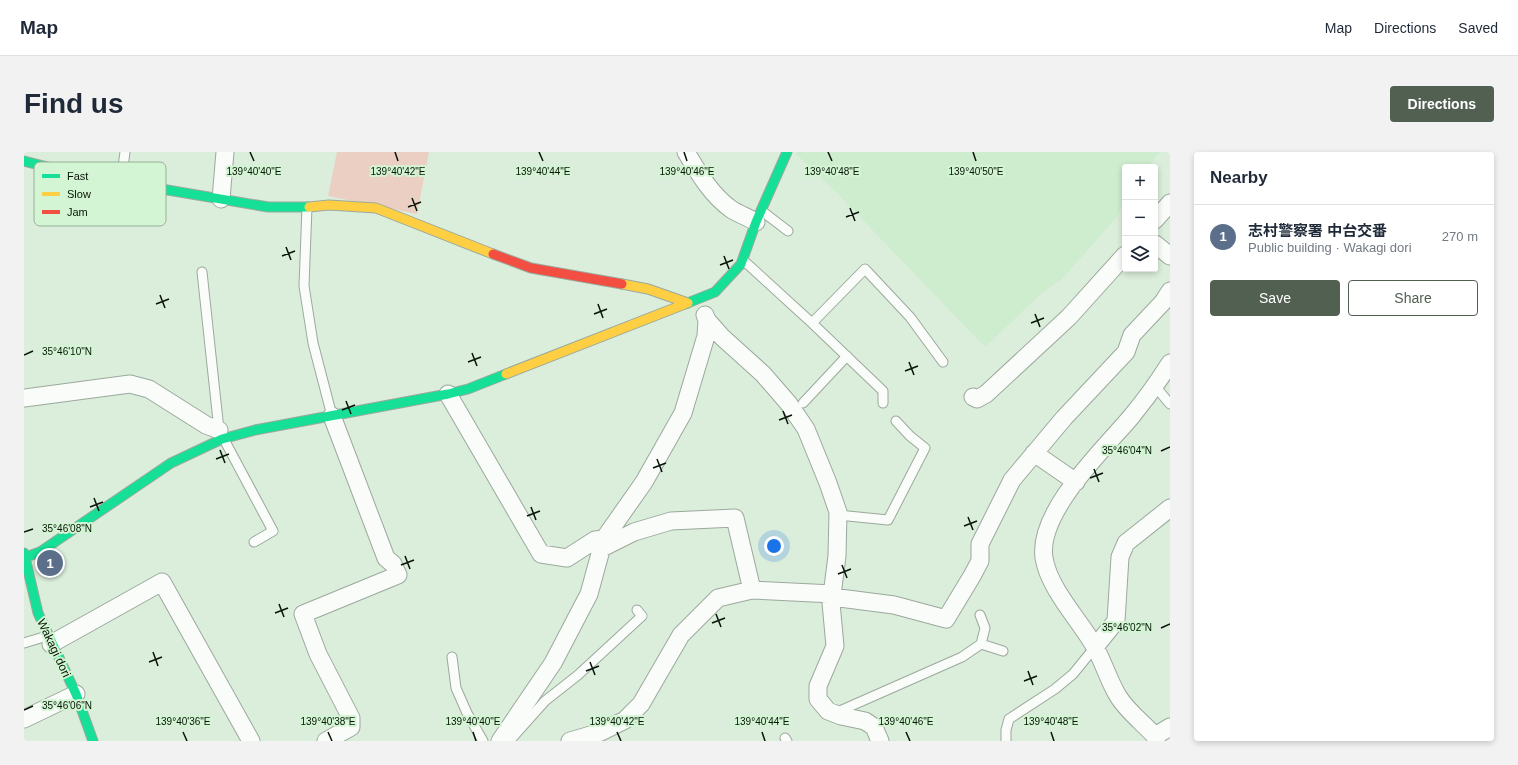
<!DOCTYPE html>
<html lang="en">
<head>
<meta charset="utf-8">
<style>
  body { margin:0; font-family:Arial,"Noto Sans JP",sans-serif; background:#f2f2f3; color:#1f2937 }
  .controls { position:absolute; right:12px; top:12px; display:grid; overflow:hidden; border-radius:4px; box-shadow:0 2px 6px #0003 }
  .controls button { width:36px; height:36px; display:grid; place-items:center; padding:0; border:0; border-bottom:1px solid #e0e1e3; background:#fff; color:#1f2937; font:20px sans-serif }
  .you { position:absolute; left:750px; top:394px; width:14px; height:14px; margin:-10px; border:3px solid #fff; border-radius:50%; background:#1a73e8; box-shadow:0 0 0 6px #1a73e833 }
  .badge { display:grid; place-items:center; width:26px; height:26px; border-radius:50%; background:#526052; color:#fff; font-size:13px; font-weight:700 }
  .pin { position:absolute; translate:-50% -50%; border:2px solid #fff; box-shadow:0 1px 4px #0006 }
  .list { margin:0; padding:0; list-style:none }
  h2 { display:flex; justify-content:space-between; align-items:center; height:52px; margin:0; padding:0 16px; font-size:17px }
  h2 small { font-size:13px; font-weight:400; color:#747a83 }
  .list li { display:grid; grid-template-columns:26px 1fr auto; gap:12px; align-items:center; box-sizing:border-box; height:64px; padding:0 16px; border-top:1px solid #e0e1e3 }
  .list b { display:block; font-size:15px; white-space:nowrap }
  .list p { margin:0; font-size:13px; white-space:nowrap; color:#747a83 }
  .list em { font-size:13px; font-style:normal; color:#747a83 }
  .actions { display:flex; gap:8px; padding:12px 16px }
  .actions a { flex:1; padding:9px 0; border:1px solid #526052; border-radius:4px; text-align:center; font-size:14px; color:#526052 }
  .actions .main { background:#526052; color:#fff }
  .icon { flex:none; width:22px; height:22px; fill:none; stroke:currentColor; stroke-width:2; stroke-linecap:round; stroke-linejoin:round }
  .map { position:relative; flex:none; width:1146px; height:589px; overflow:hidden; border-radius:4px }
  header { display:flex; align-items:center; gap:24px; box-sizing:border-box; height:56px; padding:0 20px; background:#fff; border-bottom:1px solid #e0e1e3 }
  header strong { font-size:19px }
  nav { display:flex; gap:22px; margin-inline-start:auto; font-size:14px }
  .intro { display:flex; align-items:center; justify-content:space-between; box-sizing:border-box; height:96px; padding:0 24px }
  h1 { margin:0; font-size:28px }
  .button { padding:10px 18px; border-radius:4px; background:#526052; color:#fff; font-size:14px; font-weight:700 }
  main { display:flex; gap:24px; padding:0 24px }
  aside { flex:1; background:#fff; border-radius:4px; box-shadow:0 2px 6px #0003 }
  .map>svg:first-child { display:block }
  .built { fill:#ceecce }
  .green { fill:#ebcfc3 }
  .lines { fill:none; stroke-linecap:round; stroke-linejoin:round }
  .lane-casing { stroke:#9ba99c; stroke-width:11 }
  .street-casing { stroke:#9ba99c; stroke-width:19 }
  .fast-casing { stroke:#9ba99c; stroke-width:11 }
  .slow-casing { stroke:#9ba99c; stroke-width:11 }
  .jam-casing { stroke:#9ba99c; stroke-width:11 }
  .lane { stroke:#fafcfa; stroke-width:9 }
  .street { stroke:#fafcfa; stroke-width:17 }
  .fast { stroke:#16e098; stroke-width:9 }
  .slow { stroke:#ffcf43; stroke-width:9 }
  .jam { stroke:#f24e42; stroke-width:9 }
  .ticks { fill:none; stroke:#081408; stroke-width:1.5 }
  .labels { text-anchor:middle; stroke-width:4; stroke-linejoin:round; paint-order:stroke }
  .street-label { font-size:12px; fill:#081408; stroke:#d3f5d3 }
  .key { fill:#d3f5d3; stroke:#96b296; stroke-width:1 }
  .key-label { font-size:11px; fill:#081408 }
  .ticks-label { font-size:10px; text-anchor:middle; fill:#081408; stroke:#d3f5d3; stroke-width:4; stroke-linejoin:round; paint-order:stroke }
</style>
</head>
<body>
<header>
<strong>Map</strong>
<nav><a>Map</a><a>Directions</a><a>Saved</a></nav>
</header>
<div class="intro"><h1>Find us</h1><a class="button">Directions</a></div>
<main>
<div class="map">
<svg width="1146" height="589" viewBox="0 0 1146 589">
  <rect width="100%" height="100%" fill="#dbeddb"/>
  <!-- built -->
  <path class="built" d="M 773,0 L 1136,0 L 1123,15 L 1101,15 L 1101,49 L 1092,66 L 1038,127 L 1020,139 L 961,195 L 812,40 L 772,2 Z"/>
  <!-- green -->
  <path class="green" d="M 313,0 L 405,0 L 393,62 L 304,44 Z"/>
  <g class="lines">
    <defs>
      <path id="lane" d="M 97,30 L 101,0
        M 283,55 L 280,134 L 289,191 L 308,264
        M 738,59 L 764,79
        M 719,108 L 788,171 L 859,239 L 859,251
        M 178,120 L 195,278 L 249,379 L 230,390
        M 788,171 L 841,117 L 886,165 L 919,210
        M 1131,234 L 1146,252
        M 779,251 L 823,204
        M 814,363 L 864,368 L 901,296 L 886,284 L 872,269
        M 956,463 L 961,476 L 957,492
        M 0,491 L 23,484
        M 428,505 L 432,536 L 443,561 L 459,589
        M 811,561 L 938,505 L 957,492 L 979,499
        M 761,586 L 763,589
        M 480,588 L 488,586 L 521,549 L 554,523 L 618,464 L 613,458
        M 982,589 L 982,578 L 985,567 L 1031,537 L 1049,522 L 1071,495"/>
      <path id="street" d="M 662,0 C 674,20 687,43 707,57 C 714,62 724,65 732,70
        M 197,47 L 201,0
        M 1131,68 L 1146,51
        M 1131,92 L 1146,104
        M 683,168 L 698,185 L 739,222 L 765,252 L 782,277 L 804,331 L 814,360 L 813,404 L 807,451 L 811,494 L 794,534 L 794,547 L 804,559 L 817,564 L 841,569 L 850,575 L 856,589
        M 424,242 L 517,402 L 543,406 L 571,388 L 580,387
        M 949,245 L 953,247 L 962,242 L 1045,165 L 1101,103
        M 0,246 L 106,232 L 125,237 L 182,273 L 195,278
        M 1010,301 L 1052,330
        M 576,397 L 610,380 L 647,369 L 711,366 L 728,438
        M 808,445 L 870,453 L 922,467 L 948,424 L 956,409 L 956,392 L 988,328 L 1040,266 L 1102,200 L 1108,183 L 1139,150 L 1146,139
        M 27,492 L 138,430 L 227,589
        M 1071,495 L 1092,469 L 1096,405 L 1102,391 L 1146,356
        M 0,567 L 52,542
        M 1131,584 L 1146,575
        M 302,589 L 327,575 L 327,566 L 294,502 L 279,462 L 374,423 L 369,412 L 362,406 L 308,264
        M 476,589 L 529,511 L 565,442 L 580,387 L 620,330 L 659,261 L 682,184 L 683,168 L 681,163
        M 546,589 L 577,580 L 601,568 L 617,552 L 657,483 L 694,446 L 728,438 L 809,442
        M 1132,589 L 1131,584 C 1119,571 1103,559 1094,544 C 1083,526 1078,504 1066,487 C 1050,462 1025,435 1020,406 C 1013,360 1080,297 1107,265 C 1121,248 1134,230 1146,211"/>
      <path id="fast" d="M 0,9 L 55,23 L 244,55 L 285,55
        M 661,152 L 691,140 L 717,112 L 732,70 L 763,0
        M 0,401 L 14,461 L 52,542 L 69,589
        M 2,405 L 16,400 L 147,311 L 198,287 L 231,278 L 424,242 L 444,237 L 482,222"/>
      <path id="slow" d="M 285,55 L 305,53 L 352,56 L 469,102
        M 598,132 L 624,137 L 664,151
        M 482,222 L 661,152"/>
      <path id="jam" d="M 469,102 L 507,116 L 598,132"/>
    </defs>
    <!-- lane casing -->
    <use href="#lane" class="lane-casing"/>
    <!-- street casing -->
    <use href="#street" class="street-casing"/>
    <!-- fast casing -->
    <use href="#fast" class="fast-casing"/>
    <!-- slow casing -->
    <use href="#slow" class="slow-casing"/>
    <!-- jam casing -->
    <use href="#jam" class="jam-casing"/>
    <!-- lane -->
    <use href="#lane" class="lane"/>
    <!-- street -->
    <use href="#street" class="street"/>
    <!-- fast -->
    <use href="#fast" class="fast"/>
    <!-- slow -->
    <use href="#slow" class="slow"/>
    <!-- jam -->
    <use href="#jam" class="jam"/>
  </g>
  <!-- ticks -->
  <path class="ticks" d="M 226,0 L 230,9M 371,0 L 374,9M 515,0 L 519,9M 660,0 L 663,9M 804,0 L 808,9M 949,0 L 952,9M 388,46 L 393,59M 384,55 L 397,50M 826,56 L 831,69M 822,65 L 835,60M 262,95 L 267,108M 258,104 L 271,99M 700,104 L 705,117M 696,113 L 709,108M 136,143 L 141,156M 132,152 L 145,147M 574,152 L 579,166M 570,162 L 583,157M 1011,162 L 1016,175M 1007,171 L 1020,166M 448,201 L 453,214M 0,203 L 9,199M 444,210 L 457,205M 885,210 L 890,223M 881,219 L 894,214M 322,249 L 327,262M 318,258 L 331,253M 759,259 L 764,272M 755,268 L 768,263M 196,298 L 201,311M 1137,299 L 1146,295M 192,307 L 205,302M 633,307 L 638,320M 629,316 L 642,311M 1070,317 L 1075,330M 1066,326 L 1079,321M 70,346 L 75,359M 66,355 L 79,350M 507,355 L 512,368M 503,364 L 516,359M 944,365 L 949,378M 940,374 L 953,369M 0,380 L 9,377M 381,404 L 386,417M 377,413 L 390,408M 818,413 L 823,426M 814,422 L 827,417M 255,452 L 260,465M 251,461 L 264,456M 692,462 L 697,475M 688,471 L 701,466M 1137,476 L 1146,472M 129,500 L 134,514M 125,510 L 138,505M 566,510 L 571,523M 562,519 L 575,514M 1004,519 L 1009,533M 1000,529 L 1013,524M 0,558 L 9,554M 159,580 L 163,589M 304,580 L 308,589M 449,580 L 452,589M 593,580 L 597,589M 738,580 L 741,589M 882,580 L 886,589M 1027,580 L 1030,589"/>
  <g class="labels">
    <!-- street labels -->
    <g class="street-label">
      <text transform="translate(30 496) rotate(65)" y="4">Wakagi dori</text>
    </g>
  </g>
  <!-- legend -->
  <rect x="10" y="10" width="132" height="64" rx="6" class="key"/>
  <rect x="18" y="22" width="18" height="4" fill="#16e098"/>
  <rect x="18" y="40" width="18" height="4" fill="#ffcf43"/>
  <rect x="18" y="58" width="18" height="4" fill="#f24e42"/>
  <g class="key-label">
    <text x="43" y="28">Fast</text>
    <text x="43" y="46">Slow</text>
    <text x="43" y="64">Jam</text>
  </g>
  <g class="ticks-label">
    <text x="230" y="23">139°40'40"E</text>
    <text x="374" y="23">139°40'42"E</text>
    <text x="519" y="23">139°40'44"E</text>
    <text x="663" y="23">139°40'46"E</text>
    <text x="808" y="23">139°40'48"E</text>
    <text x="952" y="23">139°40'50"E</text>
    <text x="43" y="203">35°46'10"N</text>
    <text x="1103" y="302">35°46'04"N</text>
    <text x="43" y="380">35°46'08"N</text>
    <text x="1103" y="479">35°46'02"N</text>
    <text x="43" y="557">35°46'06"N</text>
    <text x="159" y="573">139°40'36"E</text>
    <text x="304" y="573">139°40'38"E</text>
    <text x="449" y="573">139°40'40"E</text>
    <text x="593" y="573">139°40'42"E</text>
    <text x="738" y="573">139°40'44"E</text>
    <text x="882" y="573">139°40'46"E</text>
    <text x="1027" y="573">139°40'48"E</text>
  </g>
</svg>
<div class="controls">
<button>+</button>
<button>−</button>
<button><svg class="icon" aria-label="layers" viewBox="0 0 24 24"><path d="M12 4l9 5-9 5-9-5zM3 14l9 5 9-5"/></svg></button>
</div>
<div class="you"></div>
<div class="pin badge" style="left:26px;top:411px;background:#5c6f8a">1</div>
</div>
<aside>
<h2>Nearby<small></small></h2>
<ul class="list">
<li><span class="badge" style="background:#5c6f8a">1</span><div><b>志村警察署 中台交番</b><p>Public building · Wakagi dori</p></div><em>270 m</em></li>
</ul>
<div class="actions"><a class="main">Save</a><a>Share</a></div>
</aside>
</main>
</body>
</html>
